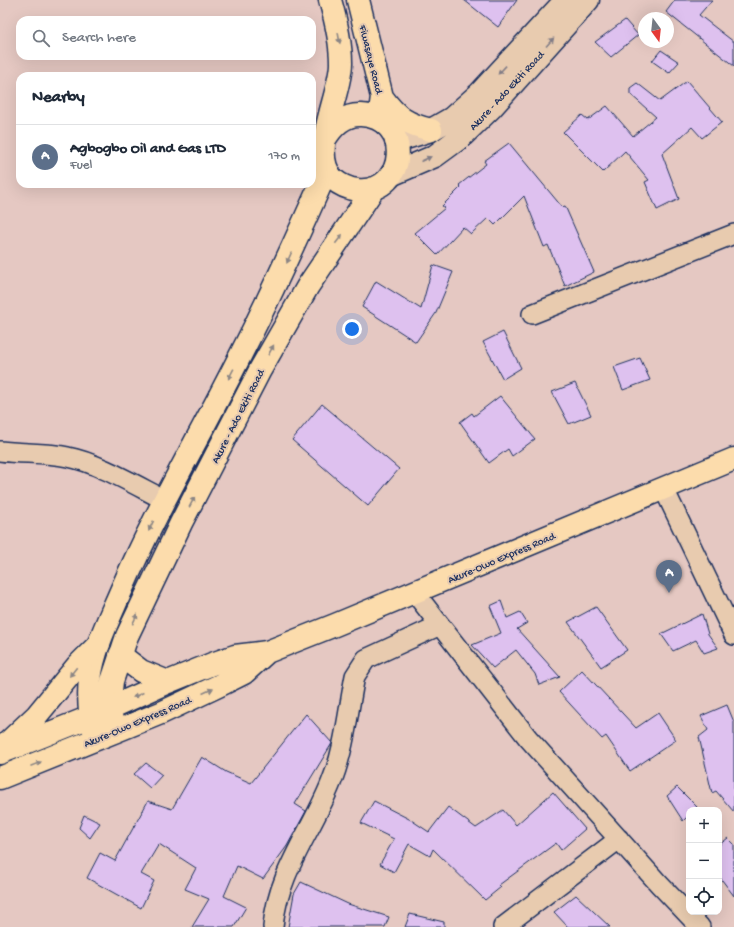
<!DOCTYPE html>
<html lang="en">
<head>
<meta charset="utf-8">
<style>
  body { margin:0; font-family:"Gochi Hand",sans-serif; background:#f2f2f3; color:#1f2937 }
  .controls { position:absolute; right:12px; bottom:12px; display:grid; overflow:hidden; border-radius:8px; box-shadow:0 4px 16px #0002 }
  .controls button { width:36px; height:36px; display:grid; place-items:center; padding:0; border:0; border-bottom:1px solid #e0e1e3; background:#fff; color:#1f2937; font:20px sans-serif }
  .compass { position:absolute; left:638px; top:12px; width:36px; height:36px; border-radius:50%; background:#fff; box-shadow:0 4px 16px #0002; rotate:165deg }
  .you { position:absolute; left:352px; top:329px; width:14px; height:14px; margin:-10px; border:3px solid #fff; border-radius:50%; background:#1a73e8; box-shadow:0 0 0 6px #1a73e833 }
  .badge { display:grid; place-items:center; width:26px; height:26px; border-radius:50%; background:#2563eb; color:#fff; font-size:13px; font-weight:700 }
  .pin { position:absolute; translate:-50% -33px; filter:drop-shadow(0 1px 2px #0008) }
  .pin::after { content:''; position:absolute; top:21px; width:14px; height:12px; background:inherit; clip-path:polygon(0 0,100% 0,50% 100%) }
  .list { margin:0; padding:0; list-style:none }
  h2 { display:flex; justify-content:space-between; align-items:center; height:52px; margin:0; padding:0 16px; font-size:17px }
  h2 small { font-size:13px; font-weight:400; color:#747a83 }
  .list li { display:grid; grid-template-columns:26px 1fr auto; gap:12px; align-items:center; box-sizing:border-box; height:64px; padding:0 16px; border-top:1px solid #e0e1e3 }
  .list b { display:block; font-size:15px; white-space:nowrap }
  .list p { margin:0; font-size:13px; white-space:nowrap; color:#747a83 }
  .list em { font-size:13px; font-style:normal; color:#747a83 }
  .icon { flex:none; width:22px; height:22px; fill:none; stroke:currentColor; stroke-width:2; stroke-linecap:round; stroke-linejoin:round }
  .map { position:relative; flex:none; width:734px; height:927px; overflow:hidden }
  .search { position:absolute; background:#fff; box-shadow:0 4px 16px #0002; left:16px; top:16px; width:300px; height:44px; display:flex; align-items:center; gap:10px; box-sizing:border-box; padding:0 14px; border-radius:12px; color:#747a83; font-size:15px }
  .panel { position:absolute; background:#fff; box-shadow:0 4px 16px #0002; left:16px; top:72px; width:300px; height:116px; border-radius:12px }
  .map>svg:first-child { display:block }
  .building { fill:#dec1ef; stroke:#1b2f5e }
  .lines { fill:none; stroke-linecap:round; stroke-linejoin:round }
  .minor-casing { stroke:#1b2f5e; stroke-width:22 }
  .secondary-casing { stroke:#1b2f5e; stroke-width:25 }
  .primary-casing { stroke:#1b2f5e; stroke-width:25 }
  .trunk-casing { stroke:#1b2f5e; stroke-width:25 }
  .minor { stroke:#e8cbaf; stroke-width:19 }
  .secondary { stroke:#e8cbaf; stroke-width:22 }
  .primary { stroke:#fcdcac; stroke-width:22 }
  .trunk { stroke:#fcdcac; stroke-width:22 }
  .oneway { fill:#8c8685 }
  .oneway2 { fill:#827d86 }
  .labels { text-anchor:middle; stroke-width:4; stroke-linejoin:round; paint-order:stroke }
  .street-label { font-size:11px; fill:#1b2f5e; stroke:#e8cbaf }
</style>
</head>
<body>
<div class="map">
<svg width="734" height="927" viewBox="0 0 734 927">
  <rect width="100%" height="100%" fill="#e5c8c2"/>
  <filter id="ink" filterUnits="userSpaceOnUse"><feTurbulence type="fractalNoise" baseFrequency=".025" numOctaves="2"/><feDisplacementMap in="SourceGraphic" scale="8" xChannelSelector="R" yChannelSelector="G"/><feConvolveMatrix kernelMatrix="1 2 1 2 8 2 1 2 1" color-interpolation-filters="sRGB"/></filter>
  <g filter="url(#ink)">
    <!-- building -->
    <path class="building" d="M 464,0 L 517,0 L 498,27 Z
      M 675,0 L 712,0 L 699,15 L 734,42 L 734,66 L 666,12 Z
      M 625,20 L 638,35 L 611,57 L 595,42 Z
      M 661,50 L 679,62 L 669,73 L 652,61 Z
      M 687,81 L 722,122 L 702,138 L 692,127 L 662,154 L 679,199 L 657,210 L 645,182 L 649,180 L 625,151 L 603,172 L 563,132 L 582,115 L 588,120 L 607,106 L 633,136 L 656,117 L 630,94 L 630,88 L 637,83 L 660,101 Z
      M 509,143 L 562,207 L 565,206 L 594,272 L 565,286 L 548,245 L 544,247 L 524,196 L 495,225 L 488,218 L 471,234 L 463,227 L 437,255 L 415,233 L 445,208 L 442,206 L 461,187 L 459,185 L 486,164 L 484,161 Z
      M 433,265 L 453,272 L 436,313 L 416,342 L 362,307 L 376,281 L 421,309 Z
      M 503,332 L 521,368 L 503,379 L 483,342 Z
      M 640,358 L 650,380 L 623,390 L 614,367 Z
      M 575,383 L 591,415 L 569,424 L 552,392 Z
      M 500,396 L 535,439 L 512,456 L 508,449 L 489,463 L 460,422 L 472,413 L 474,416 Z
      M 322,404 L 399,469 L 368,506 L 292,440 Z
      M 501,601 L 507,618 L 520,612 L 527,623 L 517,629 L 560,677 L 539,685 L 535,674 L 516,650 L 493,668 L 472,645 L 501,633 L 490,606 Z
      M 596,607 L 627,650 L 601,667 L 568,622 Z
      M 702,614 L 708,634 L 718,648 L 704,653 L 696,640 L 673,651 L 661,634 Z
      M 582,670 L 636,728 L 658,713 L 676,740 L 630,771 L 606,736 L 602,739 L 559,692 Z
      M 727,705 L 734,722 L 734,812 L 716,791 L 712,793 L 699,737 L 708,730 L 701,716 Z
      M 306,714 L 332,743 L 331,745 L 295,804 L 306,811 L 305,813 L 287,846 L 263,879 L 237,866 L 224,896 L 246,907 L 234,927 L 192,927 L 209,899 L 185,889 L 196,868 L 159,844 L 141,874 L 154,881 L 141,908 L 87,878 L 100,853 L 115,861 L 148,801 L 172,809 L 202,757 L 226,772 L 251,783 Z
      M 146,763 L 162,775 L 150,788 L 134,774 Z
      M 677,787 L 697,807 L 694,810 L 689,810 L 689,815 L 683,821 L 667,796 Z
      M 553,792 L 585,829 L 561,850 L 556,843 L 499,885 L 501,887 L 485,900 L 433,849 L 430,856 L 409,844 L 394,872 L 380,864 L 394,839 L 361,823 L 374,801 L 411,820 L 429,832 L 448,807 L 476,828 L 503,810 L 516,825 Z
      M 84,815 L 100,823 L 90,838 L 79,828 Z
      M 728,838 L 734,844 L 734,896 L 719,876 L 719,845 Z
      M 301,882 L 348,904 L 389,917 L 385,927 L 288,927 L 294,894 Z
      M 576,895 L 610,927 L 568,927 L 554,912 Z
      M 410,914 L 444,922 L 444,927 L 405,927 Z"/>
    <g class="lines">
      <defs>
        <path id="minor" d="M 532,314 L 734,234
          M 0,451 C 22,454 45,452 68,457 C 96,462 137,486 163,499
          M 664,489 L 734,635
          M 415,593 L 528,738 L 659,884 L 700,927
          M 273,927 C 277,874 312,831 331,783 C 345,749 348,711 355,676 L 366,659 L 440,625
          M 503,927 L 619,839"/>
        <path id="secondary" d="M 396,141 L 431,130 L 452,118 L 480,93 L 566,0
          M 391,175 L 435,156 L 461,137 L 492,107 L 588,0"/>
        <path id="primary" d="M 358,0 L 382,97 L 379,119
          M 382,97 C 397,118 407,124 431,130
          M 325,139 C 333,126 344,114 361,115 C 413,117 408,194 358,190 C 349,189 340,185 333,179 C 308,153 341,95 341,63 C 341,41 336,21 330,0
          M 115,731 L 109,709 L 112,681 L 127,636 L 181,523 L 260,370 L 308,286 L 374,188
          M 95,734 C 89,715 88,698 90,679 C 94,648 109,619 121,591 C 157,508 203,431 243,350 C 273,291 300,231 327,170"/>
        <path id="trunk" d="M 120,655 L 141,671 L 168,682
          M 2,748 L 37,715 L 78,665 L 99,644
          M 0,753 L 90,717 L 168,682 L 212,664 L 235,656 L 267,652 L 335,625 L 734,459
          M 0,778 L 161,713 L 218,686 L 244,673 L 267,652"/>
      </defs>
      <!-- minor casing -->
      <use href="#minor" class="minor-casing"/>
      <!-- secondary casing -->
      <use href="#secondary" class="secondary-casing"/>
      <!-- primary casing -->
      <use href="#primary" class="primary-casing"/>
      <!-- trunk casing -->
      <use href="#trunk" class="trunk-casing"/>
      <!-- minor -->
      <use href="#minor" class="minor"/>
      <!-- secondary -->
      <use href="#secondary" class="secondary"/>
      <!-- primary -->
      <use href="#primary" class="primary"/>
      <!-- trunk -->
      <use href="#trunk" class="trunk"/>
    </g>
    <!-- one-way arrows -->
    <defs><path id="oneway-solid" d="M-6-.8H1V-3.2L6.5 0L1 3.2V.8H-6Z"/></defs>
    <g class="oneway">
      <use href="#oneway-solid" transform="translate(339 38) rotate(80)"/>
      <use href="#oneway-solid" transform="translate(339 239) rotate(-53)"/>
      <use href="#oneway-solid" transform="translate(289 258) rotate(114)"/>
      <use href="#oneway-solid" transform="translate(271 350) rotate(-61)"/>
      <use href="#oneway-solid" transform="translate(231 374) rotate(118)"/>
      <use href="#oneway-solid" transform="translate(192 502) rotate(-62)"/>
      <use href="#oneway-solid" transform="translate(151 526) rotate(115)"/>
      <use href="#oneway-solid" transform="translate(135 619) rotate(-64)"/>
      <use href="#oneway-solid" transform="translate(73 672) rotate(128)"/>
      <use href="#oneway-solid" transform="translate(208 691) rotate(-24)"/>
      <use href="#oneway-solid" transform="translate(138 695) rotate(155)"/>
      <use href="#oneway-solid" transform="translate(36 764) rotate(-22)"/>
    </g>
    <g class="oneway2">
      <use href="#oneway-solid" transform="translate(550 42) rotate(-48)"/>
      <use href="#oneway-solid" transform="translate(502 70) rotate(133)"/>
      <use href="#oneway-solid" transform="translate(426 159) rotate(-24)"/>
    </g>
  </g>
  <g class="labels">
    <!-- street labels -->
    <g class="street-label">
      <text transform="translate(372 59) rotate(76)" y="4">Fiwasaye Road</text>
      <text transform="translate(506 90) rotate(-47)" y="4">Akure - Ado Ekiti Road</text>
      <text transform="translate(237 416) rotate(-63)" y="4">Akure - Ado Ekiti Road</text>
      <text transform="translate(501 557) rotate(-23)" y="4">Akure-Owo Express Road</text>
      <text transform="translate(137 721) rotate(-23)" y="4">Akure-Owo Express Road</text>
    </g>
  </g>
</svg>
<div class="controls">
<button>+</button>
<button>−</button>
<button><svg class="icon" aria-label="locate" viewBox="0 0 24 24"><circle cx="12" cy="12" r="6"/><path d="M12 2v4M12 18v4M2 12h4M18 12h4"/></svg></button>
</div>
<svg class="compass" viewBox="-18 -18 36 36"><path d="M0-13l5 13h-10z" fill="#e53935"/><path d="M0 13l5-13h-10z" fill="#747a83"/></svg>
<div class="you"></div>
<div class="pin badge" style="left:669px;top:593px;background:#5c6f8a">A</div>
<div class="search"><svg class="icon" aria-label="search" viewBox="0 0 24 24"><circle cx="10" cy="10" r="6"/><path d="M15 15l6 6"/></svg>Search here</div>
<section class="panel">
<h2>Nearby<small></small></h2>
<ul class="list">
<li><span class="badge" style="background:#5c6f8a">A</span><div><b>Agbogbo Oil and Gas LTD</b><p>Fuel</p></div><em>170 m</em></li>
</ul>
</section>
</div>
</body>
</html>
